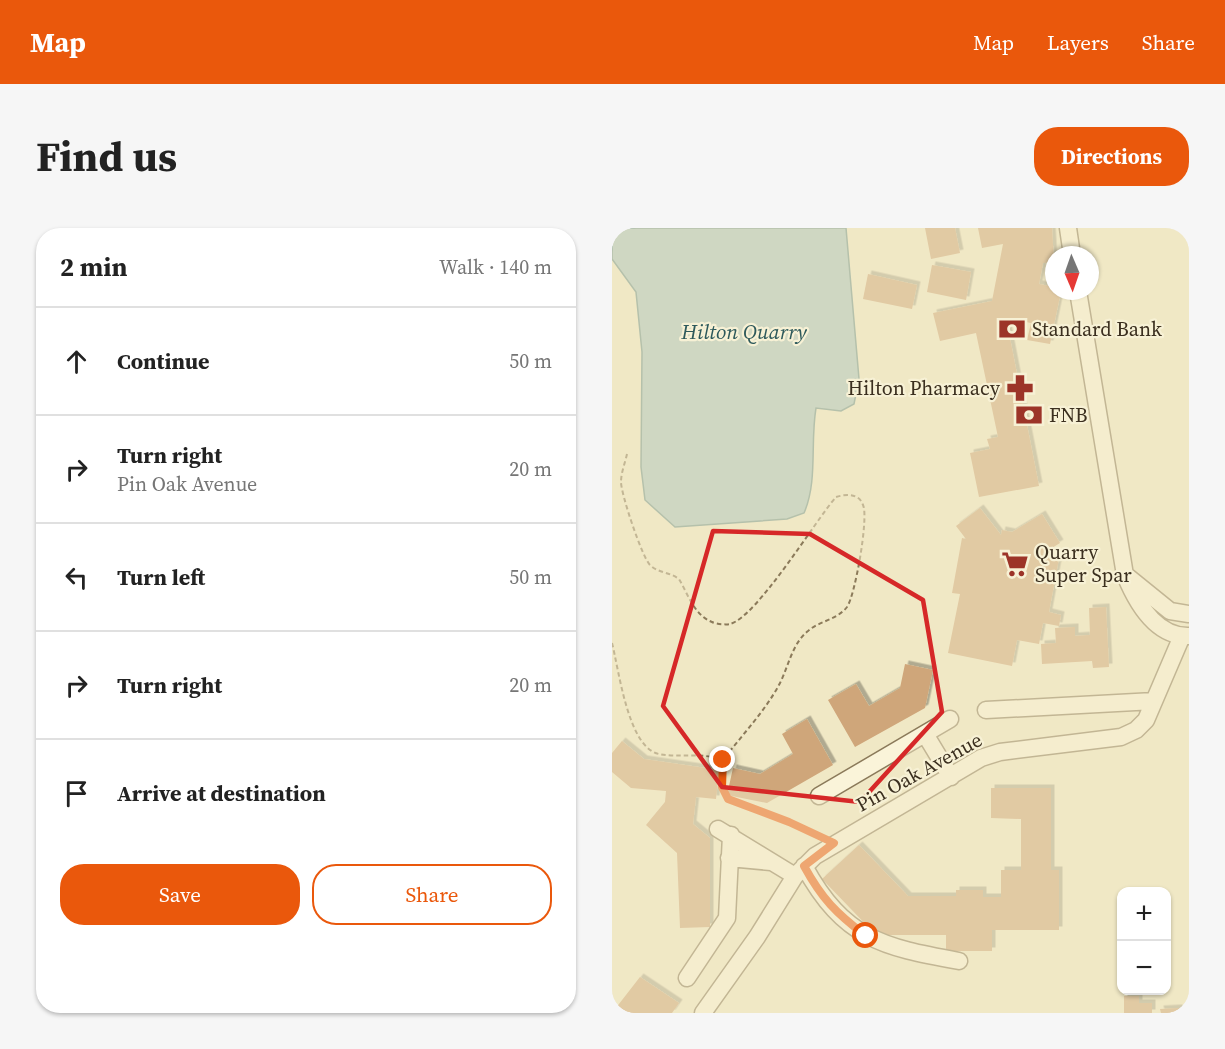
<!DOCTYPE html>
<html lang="en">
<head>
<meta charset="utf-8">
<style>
  body { margin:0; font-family:"Source Serif 4",serif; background:#f6f6f6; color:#222 }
  .controls { position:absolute; right:18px; bottom:18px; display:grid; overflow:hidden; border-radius:12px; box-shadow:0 2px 4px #0004 }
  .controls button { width:54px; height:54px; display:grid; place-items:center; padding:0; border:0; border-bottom:2px solid #e0e0e0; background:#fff; color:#222; font:30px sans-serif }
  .compass { position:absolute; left:433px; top:18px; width:54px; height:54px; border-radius:50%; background:#fff; box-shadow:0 2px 4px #0004; rotate:178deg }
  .stop { position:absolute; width:18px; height:18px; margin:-14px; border:4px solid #ea580c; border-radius:50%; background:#fff }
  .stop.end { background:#ea580c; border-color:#fff; box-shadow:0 2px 6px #0008 }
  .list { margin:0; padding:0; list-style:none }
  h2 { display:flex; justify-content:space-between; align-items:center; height:78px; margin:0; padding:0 24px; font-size:26px }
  h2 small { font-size:20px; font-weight:400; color:#767676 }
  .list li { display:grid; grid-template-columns:39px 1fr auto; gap:18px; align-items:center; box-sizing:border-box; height:108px; padding:0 24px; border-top:2px solid #e0e0e0 }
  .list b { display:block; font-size:22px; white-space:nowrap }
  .list p { margin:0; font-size:20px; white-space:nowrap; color:#767676 }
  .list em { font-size:20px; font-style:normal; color:#767676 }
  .actions { display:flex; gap:12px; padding:18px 24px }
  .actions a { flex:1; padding:14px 0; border:2px solid #ea580c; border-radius:24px; text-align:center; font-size:21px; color:#ea580c }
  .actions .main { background:#ea580c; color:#fff }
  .icon { flex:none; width:33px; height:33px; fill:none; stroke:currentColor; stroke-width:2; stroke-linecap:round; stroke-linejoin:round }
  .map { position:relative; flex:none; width:577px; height:785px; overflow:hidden; border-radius:24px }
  header { display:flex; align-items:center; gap:36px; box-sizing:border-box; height:84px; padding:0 30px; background:#ea580c; color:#fff }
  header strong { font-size:28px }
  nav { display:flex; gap:33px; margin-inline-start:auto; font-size:21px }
  .intro { display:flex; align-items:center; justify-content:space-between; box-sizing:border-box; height:144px; padding:0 36px }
  h1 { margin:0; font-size:42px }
  .button { padding:15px 27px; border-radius:24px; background:#ea580c; color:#fff; font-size:21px; font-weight:700 }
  main { display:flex; gap:36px; padding:0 36px }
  aside { flex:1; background:#fff; border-radius:24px; box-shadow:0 2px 4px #0004 }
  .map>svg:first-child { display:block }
  .water { fill:#a7c3be; stroke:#6d928d; stroke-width:1.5 }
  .building { fill:#cfa67a; filter:url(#shadow) }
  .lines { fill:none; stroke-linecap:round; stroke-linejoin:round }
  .minor-casing { stroke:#8b7a5a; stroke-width:19 }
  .path { stroke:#8b7a5a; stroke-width:2; stroke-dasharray:4.5 3; stroke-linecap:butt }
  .minor { stroke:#faf4d9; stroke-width:16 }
  .route { stroke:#ea580c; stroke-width:8 }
  .marked { fill:none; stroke:#d62828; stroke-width:4.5; stroke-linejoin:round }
  .labels { text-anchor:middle; stroke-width:4.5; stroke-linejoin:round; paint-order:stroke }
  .poi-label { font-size:20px; fill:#3b2f1f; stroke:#f7f1d5; text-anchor:start }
  .street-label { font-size:20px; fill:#3b2f1f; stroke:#f7f1d5 }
  .water-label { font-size:21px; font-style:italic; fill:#2d595b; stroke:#f7f1d5 }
</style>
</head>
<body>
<header>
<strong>Map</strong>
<nav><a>Map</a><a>Layers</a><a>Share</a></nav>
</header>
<div class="intro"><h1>Find us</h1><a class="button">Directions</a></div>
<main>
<aside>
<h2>2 min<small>Walk · 140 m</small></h2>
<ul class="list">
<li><svg class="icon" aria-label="ahead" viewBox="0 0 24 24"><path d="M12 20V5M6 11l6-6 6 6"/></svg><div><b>Continue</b></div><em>50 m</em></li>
<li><svg class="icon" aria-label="right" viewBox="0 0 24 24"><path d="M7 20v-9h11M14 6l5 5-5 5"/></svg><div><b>Turn right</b><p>Pin Oak Avenue</p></div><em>20 m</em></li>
<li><svg class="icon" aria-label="left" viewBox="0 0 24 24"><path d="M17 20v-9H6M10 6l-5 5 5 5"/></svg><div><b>Turn left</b></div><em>50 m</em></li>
<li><svg class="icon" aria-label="right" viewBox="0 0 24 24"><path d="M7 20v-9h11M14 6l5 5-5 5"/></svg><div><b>Turn right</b></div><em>20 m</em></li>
<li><svg class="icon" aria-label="arrive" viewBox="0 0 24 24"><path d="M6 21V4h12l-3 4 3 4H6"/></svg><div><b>Arrive at destination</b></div></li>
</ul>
<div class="actions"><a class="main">Save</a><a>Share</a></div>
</aside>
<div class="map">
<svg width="577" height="785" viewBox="0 0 577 785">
  <defs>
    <filter id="shadow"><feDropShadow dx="3.5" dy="-3.5" stdDeviation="0" flood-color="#0004"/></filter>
  </defs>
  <rect width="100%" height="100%" fill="#f0e8c5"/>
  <!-- water -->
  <path class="water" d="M 0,0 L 234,0 L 247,151 L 242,176 L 229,183 L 204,180 C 198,215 206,253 192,285 L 175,291 L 63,299 L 33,272 L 29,239 L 30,124 L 24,64 L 0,31 Z"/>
  <!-- building -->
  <path class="building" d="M 313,0 L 343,0 L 348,25 L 319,31 Z
    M 366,0 L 440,0 L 442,34 L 431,35 L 427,56 L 442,59 L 442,63 L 449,63 L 438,116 L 415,112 L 419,95 L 394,90 L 427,258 L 367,269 L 358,225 L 378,221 L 375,211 L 386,209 L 364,105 L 328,113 L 321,85 L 380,73 L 391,16 L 370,20 Z
    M 320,37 L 359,44 L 354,72 L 315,64 Z
    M 256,46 L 305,57 L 300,81 L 251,71 Z
    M 368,280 L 389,307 L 390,302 L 400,304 L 430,286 L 448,315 L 430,326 L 447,330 L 437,384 L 449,387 L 447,398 L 431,395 L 427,416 L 405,412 L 400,438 L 336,425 L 348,366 L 340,365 L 350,310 L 354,311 L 344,298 Z
    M 494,379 L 497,439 L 481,440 L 480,433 L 430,436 L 429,416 L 444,415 L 443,400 L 463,399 L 463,408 L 478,407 L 477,380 Z
    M 293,436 L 321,442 L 313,480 L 243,519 L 216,472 L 244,456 L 257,478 L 288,460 Z
    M 195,491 L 221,537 L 155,575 L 115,567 L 121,540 L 148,546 L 181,526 L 170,506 Z
    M 10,513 L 32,531 L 107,542 L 104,571 L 84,569 L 81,596 L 98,610 L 98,699 L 68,700 L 65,625 L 34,597 L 53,574 L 54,563 L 19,560 L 0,544 L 0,525 Z
    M 379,560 L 439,560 L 439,642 L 447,642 L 447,702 L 380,702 L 380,723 L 334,723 L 334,707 L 264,707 L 210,651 L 247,617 L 296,668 L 344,668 L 344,662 L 371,662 L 371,669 L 389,669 L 389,642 L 409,642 L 409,591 L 379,590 Z
    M 28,749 L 67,775 L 60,785 L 0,785 Z
    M 512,768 L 527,768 L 527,775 L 540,775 L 540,785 L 512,785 Z
    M 567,780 L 567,785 L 549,785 L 548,781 Z"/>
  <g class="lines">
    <defs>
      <path id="minor" d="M 456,0 L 460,27
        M 466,63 L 513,347 C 524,374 543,409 577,408
        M 516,349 L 558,383 L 577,386
        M 374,482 L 542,473
        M 313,506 L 339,549
        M 207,568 L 338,491
        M 106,601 L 183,648
        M 117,630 L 159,634
        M 192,638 C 232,711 270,719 347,733
        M 75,750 L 115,690 L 119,607
        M 91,785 L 145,709 L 183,648 L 203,628 L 369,530 L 388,524 L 509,509 L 524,502 L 534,492 L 570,408"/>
    </defs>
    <!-- minor casing -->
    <use href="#minor" class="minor-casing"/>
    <!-- path -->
    <path class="path" d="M 15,226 C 13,235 9,245 9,254 C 9,266 30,329 38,337 C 46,345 58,344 67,351 C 76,366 82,387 100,394 C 104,396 114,397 118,396 C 145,389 203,293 224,269 C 234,266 247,265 251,277 C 257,289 243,368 235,379 C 225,392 207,393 196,403 C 180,416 177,437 168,455 C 154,482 130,507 111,532
      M 0,415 C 7,442 16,520 47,526 C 67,530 91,524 111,532 L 110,559 L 116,571 L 177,594 L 207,608"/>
    <!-- minor -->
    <use href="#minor" class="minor"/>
  </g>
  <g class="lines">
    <!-- route -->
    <path class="route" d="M 111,532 L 110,559 L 116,571 L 177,594 L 222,615 L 192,638 C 210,671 224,685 254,708"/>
  </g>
  <!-- marked area -->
  <path d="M0 0H577V785H0ZM 101,303 L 198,306 L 311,372 L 330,484 L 248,574 L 110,559 L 51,478 Z" fill="#f0e8c5" fill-opacity=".55" fill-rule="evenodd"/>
  <path class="marked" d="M 101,303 L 198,306 L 311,372 L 330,484 L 248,574 L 110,559 L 51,478 Z"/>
  <!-- icons -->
  <defs>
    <symbol id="bank-bare" viewBox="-9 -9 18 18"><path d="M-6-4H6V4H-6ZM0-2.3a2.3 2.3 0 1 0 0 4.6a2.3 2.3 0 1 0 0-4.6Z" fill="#9c3428" stroke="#f7f1d5" stroke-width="2.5" paint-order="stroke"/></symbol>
    <symbol id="pharmacy-bare" viewBox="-9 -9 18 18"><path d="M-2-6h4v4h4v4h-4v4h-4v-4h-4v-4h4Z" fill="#9c3428" stroke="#f7f1d5" stroke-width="2.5" paint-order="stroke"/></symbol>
    <symbol id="supermarket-bare" viewBox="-9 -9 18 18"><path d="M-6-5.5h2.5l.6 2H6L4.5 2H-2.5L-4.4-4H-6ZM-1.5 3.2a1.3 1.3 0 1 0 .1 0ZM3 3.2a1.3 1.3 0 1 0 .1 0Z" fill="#9c3428" stroke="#f7f1d5" stroke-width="2.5" paint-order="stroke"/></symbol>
  </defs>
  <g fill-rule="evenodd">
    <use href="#bank-bare" x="381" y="82" width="38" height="38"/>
    <use href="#pharmacy-bare" x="389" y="141" width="38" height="38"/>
    <use href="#bank-bare" x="398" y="168" width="38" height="38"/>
    <use href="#supermarket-bare" x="384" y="317" width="38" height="38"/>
  </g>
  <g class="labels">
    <!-- poi labels -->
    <g class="poi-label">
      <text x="420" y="108">Standard Bank</text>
      <text x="388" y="167" text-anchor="end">Hilton Pharmacy</text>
      <text x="437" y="194">FNB</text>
      <text x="423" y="331">Quarry<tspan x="423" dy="23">Super Spar</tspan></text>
    </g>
    <!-- street labels -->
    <g class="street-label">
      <text transform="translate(307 544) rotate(-29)" y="7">Pin Oak Avenue</text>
    </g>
    <!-- water labels -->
    <g class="water-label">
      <text x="132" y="111">Hilton Quarry</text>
    </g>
  </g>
</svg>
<div class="controls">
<button>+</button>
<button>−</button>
</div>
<svg class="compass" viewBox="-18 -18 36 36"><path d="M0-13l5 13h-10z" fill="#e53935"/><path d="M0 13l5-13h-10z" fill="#767676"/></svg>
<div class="stop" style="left:254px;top:708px"></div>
<div class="stop end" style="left:111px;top:532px"></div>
</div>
</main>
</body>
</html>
